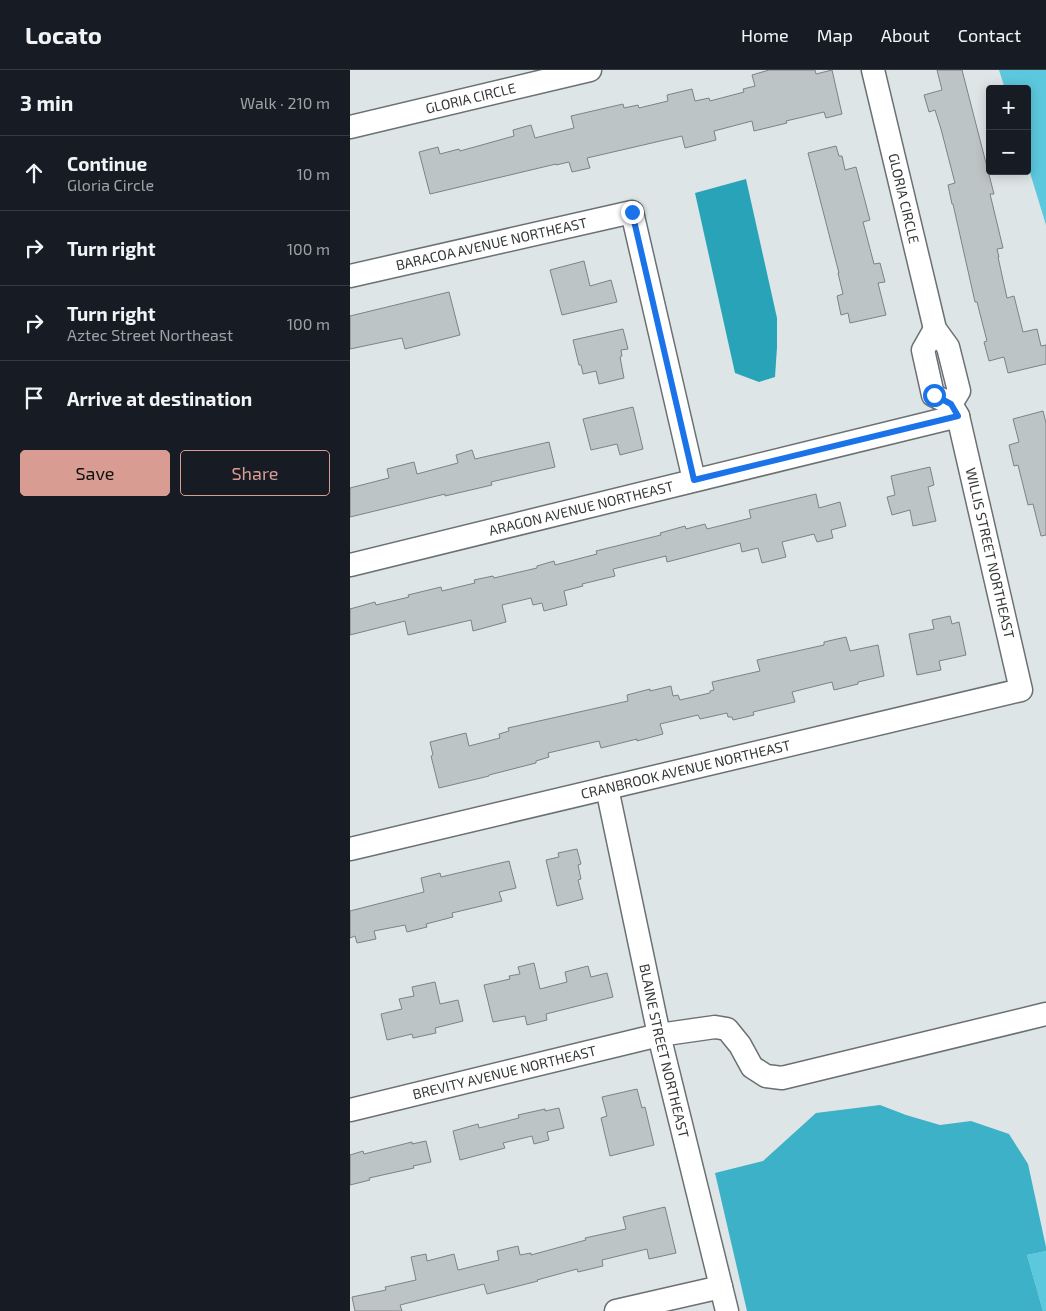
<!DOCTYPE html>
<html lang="en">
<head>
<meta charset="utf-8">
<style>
  body { margin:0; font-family:"Exo 2",sans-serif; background:#20242c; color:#f1f3f6 }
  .controls { position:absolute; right:15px; top:15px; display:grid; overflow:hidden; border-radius:5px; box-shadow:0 2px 12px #0003 }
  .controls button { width:45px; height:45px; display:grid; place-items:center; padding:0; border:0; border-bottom:1px solid #363941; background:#171b24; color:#f1f3f6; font:25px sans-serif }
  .stop { position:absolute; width:15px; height:15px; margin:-11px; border:4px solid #1a73e8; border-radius:50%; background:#fff }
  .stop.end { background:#1a73e8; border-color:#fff; box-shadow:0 1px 5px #0008 }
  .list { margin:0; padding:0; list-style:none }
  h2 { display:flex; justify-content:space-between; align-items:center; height:65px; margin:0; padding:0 20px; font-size:21px }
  h2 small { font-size:16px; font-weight:400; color:#9ea1a6 }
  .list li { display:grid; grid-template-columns:32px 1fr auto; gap:15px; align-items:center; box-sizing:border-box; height:75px; padding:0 20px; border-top:1px solid #363941 }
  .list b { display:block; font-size:19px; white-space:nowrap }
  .list p { margin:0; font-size:16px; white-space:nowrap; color:#9ea1a6 }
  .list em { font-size:16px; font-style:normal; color:#9ea1a6 }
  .actions { display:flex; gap:10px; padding:15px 20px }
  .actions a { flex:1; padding:11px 0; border:1px solid #d99c92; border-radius:5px; text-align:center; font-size:18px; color:#d99c92 }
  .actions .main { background:#d99c92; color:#111 }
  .icon { flex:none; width:28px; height:28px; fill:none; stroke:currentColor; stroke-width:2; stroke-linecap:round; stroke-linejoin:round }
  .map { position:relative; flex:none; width:696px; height:1241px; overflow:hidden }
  header { display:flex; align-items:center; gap:30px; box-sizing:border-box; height:70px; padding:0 25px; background:#171b24; border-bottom:1px solid #363941 }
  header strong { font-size:24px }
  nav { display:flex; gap:28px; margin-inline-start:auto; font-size:18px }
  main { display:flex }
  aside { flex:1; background:#171b24 }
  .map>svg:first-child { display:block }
  .green { fill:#5cc8de }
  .forest { fill:#3cb1c7 }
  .water { fill:#28a3b8 }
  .building { fill:#bdc4c6; stroke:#7c8384 }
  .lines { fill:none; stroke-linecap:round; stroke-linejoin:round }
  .minor-casing { stroke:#6b7173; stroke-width:25 }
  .minor { stroke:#fff; stroke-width:22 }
  .route { stroke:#1a73e8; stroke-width:6 }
  .labels { text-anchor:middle; stroke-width:4; stroke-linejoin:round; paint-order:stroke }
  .street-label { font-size:14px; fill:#353838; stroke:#fff }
</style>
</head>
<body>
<header>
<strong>Locato</strong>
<nav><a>Home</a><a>Map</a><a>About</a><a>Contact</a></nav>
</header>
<main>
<aside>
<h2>3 min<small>Walk · 210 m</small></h2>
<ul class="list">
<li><svg class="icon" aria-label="ahead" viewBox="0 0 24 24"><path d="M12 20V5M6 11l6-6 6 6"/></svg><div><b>Continue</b><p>Gloria Circle</p></div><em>10 m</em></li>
<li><svg class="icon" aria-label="right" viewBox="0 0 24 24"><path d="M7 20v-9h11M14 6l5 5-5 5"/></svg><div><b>Turn right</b></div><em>100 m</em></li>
<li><svg class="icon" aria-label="right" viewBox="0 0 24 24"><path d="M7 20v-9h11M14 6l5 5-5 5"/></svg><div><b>Turn right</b><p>Aztec Street Northeast</p></div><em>100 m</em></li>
<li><svg class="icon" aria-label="arrive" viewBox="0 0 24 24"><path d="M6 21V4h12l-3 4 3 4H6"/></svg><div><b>Arrive at destination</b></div></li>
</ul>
<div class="actions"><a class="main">Save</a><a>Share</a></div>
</aside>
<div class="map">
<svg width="696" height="1241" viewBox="0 0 696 1241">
  <rect width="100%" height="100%" fill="#dee5e7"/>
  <!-- green -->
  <path class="green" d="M 649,0 L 696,0 L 696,155 L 677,93 L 677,19 L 655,19 Z
    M 696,1181 L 696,1241 L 693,1241 L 677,1185 Z"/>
  <!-- forest -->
  <path class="forest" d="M 530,1035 L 556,1045 L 590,1055 L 621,1051 L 659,1064 L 678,1094 L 696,1177 L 696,1181 L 677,1185 L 693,1241 L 397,1241 L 365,1103 L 413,1091 L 466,1043 Z"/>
  <!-- water -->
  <path class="water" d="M 396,109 L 427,248 L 427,277 L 425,307 L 409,312 L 385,303 L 345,123 Z"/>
  <!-- building -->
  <path class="building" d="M 419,0 L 465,0 L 466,4 L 482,0 L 492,44 L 476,48 L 474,42 L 436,51 L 437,53 L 404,61 L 402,51 L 364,61 L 366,70 L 335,78 L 332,66 L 237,88 L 240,98 L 222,102 L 219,92 L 206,95 L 206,94 L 80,124 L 69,82 L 88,77 L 90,84 L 109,79 L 110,81 L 164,66 L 163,60 L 181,55 L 185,68 L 224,58 L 221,46 L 273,34 L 274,38 L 288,35 L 289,38 L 318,31 L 317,25 L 342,19 L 345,31 L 359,28 L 360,31 L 394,22 L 393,19 L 405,16 L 402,5 Z
    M 587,0 L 612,0 L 644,124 L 640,124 L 653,178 L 647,179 L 649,187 L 648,187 L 657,228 L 664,226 L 673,262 L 687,259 L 691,276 L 696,275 L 696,294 L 658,303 L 654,287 L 639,291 L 634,272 L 637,271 L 627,232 L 625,232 L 603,134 L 602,134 L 598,115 L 605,113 L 591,59 L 585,40 L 579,42 L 574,25 L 592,20 Z
    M 486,76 L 489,86 L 492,86 L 495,100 L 506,97 L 520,150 L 513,152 L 524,194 L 530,193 L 535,212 L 528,213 L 536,245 L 500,253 L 498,243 L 491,245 L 487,226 L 493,224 L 488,203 L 489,203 L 458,83 Z
    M 234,191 L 240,216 L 261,210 L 267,232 L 212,245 L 200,200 Z
    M 99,222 L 110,265 L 55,279 L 52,268 L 0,279 L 0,246 Z
    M 273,259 L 278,279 L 271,280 L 272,286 L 270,287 L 274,308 L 249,314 L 246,301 L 233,304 L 231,295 L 229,295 L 223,270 Z
    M 283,337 L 293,379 L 270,385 L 267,374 L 241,380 L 233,349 Z
    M 693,341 L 696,353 L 696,465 L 691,466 L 683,434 L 678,435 L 668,395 L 664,396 L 659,375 L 669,372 L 663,349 Z
    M 199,372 L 205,397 L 141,412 L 142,415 L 95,426 L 95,424 L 0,447 L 0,418 L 39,408 L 37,399 L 64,392 L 67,404 L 108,393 L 106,385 L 122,380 L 125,389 Z
    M 580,397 L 584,415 L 578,417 L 586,451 L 563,456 L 560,440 L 542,445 L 537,427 L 545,425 L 541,406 Z
    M 466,424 L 469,438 L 490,432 L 496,456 L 481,460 L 483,468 L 467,472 L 464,464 L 432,472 L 436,487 L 412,493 L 408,478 L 392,482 L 390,473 L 317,492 L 316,486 L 263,499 L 265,506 L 232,514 L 233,516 L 214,521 L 217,535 L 194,541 L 192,533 L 183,535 L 181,528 L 152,535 L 156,552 L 123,561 L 121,550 L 58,565 L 55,551 L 0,565 L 0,539 L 25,532 L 26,535 L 59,527 L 58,525 L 91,517 L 92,521 L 125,513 L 124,510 L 143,506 L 144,508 L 187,498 L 187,496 L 204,491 L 205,495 L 247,484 L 246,481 L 311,465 L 310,463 L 335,456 L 336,459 L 355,454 L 357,459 L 401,448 L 399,440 Z
    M 600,546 L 602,554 L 609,552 L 616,585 L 589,591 L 591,600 L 567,605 L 559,564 L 584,559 L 582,550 Z
    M 496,567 L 500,581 L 528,575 L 534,606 L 508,612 L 508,614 L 484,620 L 482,612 L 442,622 L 445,632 L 403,642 L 404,645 L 383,650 L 382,647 L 378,647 L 377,643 L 350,649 L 348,645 L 310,654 L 313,664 L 287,671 L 287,669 L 251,678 L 249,671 L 198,683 L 199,687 L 186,691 L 186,693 L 139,705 L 139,706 L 89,718 L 81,686 L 83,685 L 80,672 L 116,663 L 119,676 L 150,668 L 149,664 L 159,661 L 158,658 L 278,631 L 277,625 L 300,619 L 300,621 L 321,616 L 323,626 L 328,625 L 330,630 L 360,623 L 360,621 L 364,620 L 362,612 L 410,601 L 407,590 L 474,575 L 474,572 Z
    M 227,779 L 231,794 L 228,795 L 231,809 L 228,810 L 233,829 L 207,836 L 196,790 L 209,787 L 208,783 Z
    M 159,791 L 166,818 L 149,822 L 152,831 L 102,843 L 103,847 L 76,854 L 77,857 L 57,862 L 55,855 L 24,861 L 26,869 L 7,873 L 5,866 L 0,868 L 0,841 L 74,822 L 71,808 L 90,803 L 91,807 Z
    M 184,893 L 190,919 L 217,912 L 215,902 L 238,896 L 241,907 L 257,903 L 263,927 L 196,944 L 197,950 L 177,955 L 175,946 L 143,952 L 134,915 L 160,909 L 159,906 L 170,904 L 168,897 Z
    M 85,912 L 90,934 L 108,930 L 113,951 L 85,958 L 86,963 L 63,968 L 62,964 L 37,970 L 31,944 L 52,939 L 49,929 L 64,926 L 62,917 Z
    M 287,1019 L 292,1038 L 295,1037 L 304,1075 L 260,1086 L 251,1048 L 257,1046 L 252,1027 Z
    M 209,1038 L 214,1058 L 197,1062 L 199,1070 L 184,1074 L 182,1066 L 153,1073 L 155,1078 L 110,1090 L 103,1061 L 128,1054 L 129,1058 L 169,1048 L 168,1045 L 195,1039 L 195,1041 Z
    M 76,1071 L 81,1092 L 63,1096 L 64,1098 L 19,1108 L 20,1110 L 0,1115 L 0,1085 L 13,1081 L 14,1084 L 62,1072 L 62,1074 Z
    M 315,1137 L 326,1183 L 299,1189 L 297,1179 L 252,1190 L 253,1196 L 228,1202 L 227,1199 L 187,1210 L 188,1211 L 137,1224 L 134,1214 L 50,1235 L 52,1241 L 5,1241 L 2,1227 L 36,1220 L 35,1217 L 66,1210 L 61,1187 L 76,1184 L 77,1191 L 104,1184 L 108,1200 L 149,1190 L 147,1181 L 168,1176 L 170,1185 L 181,1183 L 181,1185 L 236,1170 L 235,1168 L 276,1159 L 273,1147 Z"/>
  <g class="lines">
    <defs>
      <g id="minor">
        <path id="s1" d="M 523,0 L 585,259 L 598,277 L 609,321 L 601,334"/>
        <path id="s2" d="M 0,57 L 240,0"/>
        <path id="s3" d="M 0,206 L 282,142 L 344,410"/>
        <path id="s4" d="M 0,495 L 608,346"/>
        <path id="s5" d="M 257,718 L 309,965 L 377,1241"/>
        <path id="s6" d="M 0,779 L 671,620 L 608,346 L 601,334 L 583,325 L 573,280 L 585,259"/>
        <path id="s7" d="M 0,1040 L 309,965 L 365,957 L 377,959 L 390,975 L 402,997 L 416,1006 L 432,1008 L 696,944"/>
        <path d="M 266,1241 L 371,1217"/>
      </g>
    </defs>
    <!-- minor casing -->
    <use href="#minor" class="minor-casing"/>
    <!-- minor -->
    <use href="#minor" class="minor"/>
  </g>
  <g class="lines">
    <!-- route -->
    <path class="route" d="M 282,142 L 344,410 L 608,346 L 601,334 L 584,325"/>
  </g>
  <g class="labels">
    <!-- street labels -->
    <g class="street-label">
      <text dy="5" stroke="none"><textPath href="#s2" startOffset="124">GLORIA CIRCLE</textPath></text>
      <text dy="5" stroke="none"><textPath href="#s1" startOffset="132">GLORIA CIRCLE</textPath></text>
      <text dy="5" stroke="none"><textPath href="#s3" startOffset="145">BARACOA AVENUE NORTHEAST</textPath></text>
      <text dy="5" stroke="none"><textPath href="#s4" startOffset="238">ARAGON AVENUE NORTHEAST</textPath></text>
      <text transform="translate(640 483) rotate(77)" y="5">WILLIS STREET NORTHEAST</text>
      <text dy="5" stroke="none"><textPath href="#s6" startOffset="345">CRANBROOK AVENUE NORTHEAST</textPath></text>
      <text dy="5" stroke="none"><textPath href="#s5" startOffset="269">BLAINE STREET NORTHEAST</textPath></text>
      <text dy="5" stroke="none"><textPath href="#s7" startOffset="159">BREVITY AVENUE NORTHEAST</textPath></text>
    </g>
  </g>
</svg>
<div class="controls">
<button>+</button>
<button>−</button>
</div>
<div class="stop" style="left:584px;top:325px"></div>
<div class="stop end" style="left:282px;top:142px"></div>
</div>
</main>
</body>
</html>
